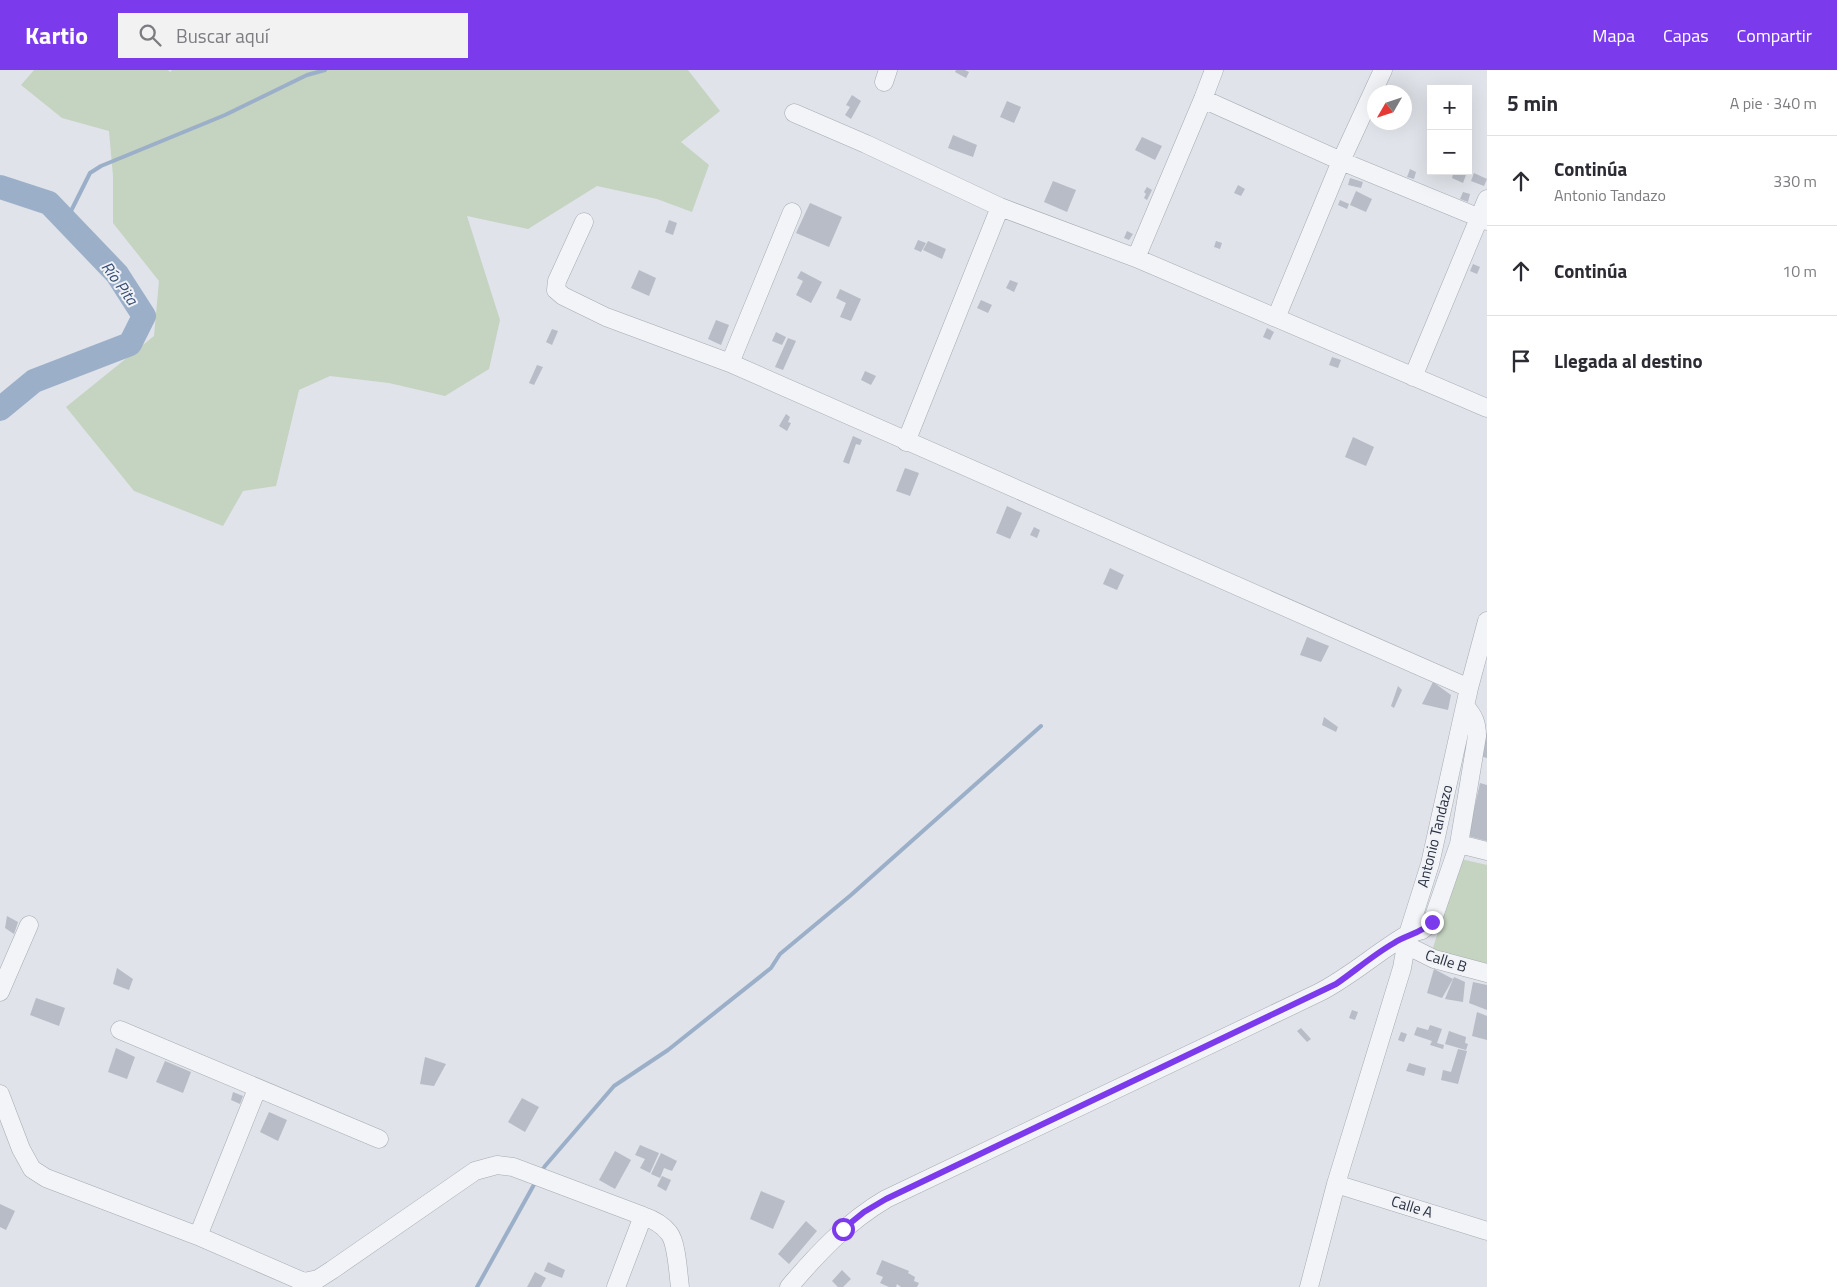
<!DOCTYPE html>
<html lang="es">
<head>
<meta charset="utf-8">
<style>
  body { margin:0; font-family:"Titillium Web",sans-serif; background:#f2f2f3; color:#2b2b33 }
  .controls { position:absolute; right:15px; top:15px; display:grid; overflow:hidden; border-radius:0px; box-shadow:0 5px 20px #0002 }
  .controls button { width:45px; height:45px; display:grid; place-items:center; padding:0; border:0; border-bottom:1px solid #e1e1e2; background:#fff; color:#2b2b33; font:25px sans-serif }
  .compass { position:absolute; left:1367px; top:15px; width:45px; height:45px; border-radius:50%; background:#fff; box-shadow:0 5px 20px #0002; rotate:231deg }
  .stop { position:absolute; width:15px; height:15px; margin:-11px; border:4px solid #7c3aed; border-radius:50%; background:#fff }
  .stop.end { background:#7c3aed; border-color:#fff; box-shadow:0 1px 5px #0008 }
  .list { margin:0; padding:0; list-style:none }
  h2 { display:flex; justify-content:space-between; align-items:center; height:65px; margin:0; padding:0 20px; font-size:21px }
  h2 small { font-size:16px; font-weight:400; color:#7c7c81 }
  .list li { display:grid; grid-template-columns:32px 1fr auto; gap:15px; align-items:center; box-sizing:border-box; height:90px; padding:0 20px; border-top:1px solid #e1e1e2 }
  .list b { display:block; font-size:19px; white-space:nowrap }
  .list p { margin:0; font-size:16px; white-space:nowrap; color:#7c7c81 }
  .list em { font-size:16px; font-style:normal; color:#7c7c81 }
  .icon { flex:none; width:28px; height:28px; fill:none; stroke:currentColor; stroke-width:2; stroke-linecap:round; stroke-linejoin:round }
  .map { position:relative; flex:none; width:1487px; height:1217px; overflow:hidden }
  header { display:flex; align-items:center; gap:30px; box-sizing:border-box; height:70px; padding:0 25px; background:#7c3aed; color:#fff }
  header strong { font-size:24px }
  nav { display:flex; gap:28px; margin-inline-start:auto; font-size:18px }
  .search { width:350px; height:45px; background:#f2f2f3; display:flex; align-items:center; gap:12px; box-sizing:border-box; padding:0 18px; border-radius:0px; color:#7c7c81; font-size:19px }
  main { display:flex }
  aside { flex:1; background:#fff }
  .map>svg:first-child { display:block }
  .green { fill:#c5d3c1 }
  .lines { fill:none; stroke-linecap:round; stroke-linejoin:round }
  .stream { stroke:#9bafc9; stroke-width:4 }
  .river { stroke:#9bafc9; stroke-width:24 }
  .building { fill:#b7bcc6 }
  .minor-casing { stroke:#a5aab3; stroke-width:19 }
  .minor { stroke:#f3f4f7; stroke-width:18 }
  .route { stroke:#7c3aed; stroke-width:6 }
  .labels { text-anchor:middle; stroke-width:4; stroke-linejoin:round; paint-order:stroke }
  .street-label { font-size:15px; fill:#293040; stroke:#f0f2f6 }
  .water-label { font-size:16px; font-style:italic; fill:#334c74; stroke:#f0f2f6 }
</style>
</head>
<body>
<header>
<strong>Kartio</strong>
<div class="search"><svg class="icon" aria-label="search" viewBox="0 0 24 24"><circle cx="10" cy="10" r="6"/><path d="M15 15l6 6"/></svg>Buscar aquí</div>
<nav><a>Mapa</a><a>Capas</a><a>Compartir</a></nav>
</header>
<main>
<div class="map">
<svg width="1487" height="1217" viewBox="0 0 1487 1217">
  <rect width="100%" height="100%" fill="#e0e3e9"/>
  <!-- green -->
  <path class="green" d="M 34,0 L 168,0 L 170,2 L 172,0 L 688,0 L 720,41 L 681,72 L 709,95 L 692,142 L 657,129 L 597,116 L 528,159 L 467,146 L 500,250 L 489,299 L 445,326 L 389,313 L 330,306 L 299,320 L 276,416 L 243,421 L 223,456 L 134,421 L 66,337 L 154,266 L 159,211 L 113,153 L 113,106 L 109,61 L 62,48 L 21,15 Z
    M 1461,789 L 1487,795 L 1487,896 L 1432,881 Z"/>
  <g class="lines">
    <!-- stream -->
    <path class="stream" d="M 66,151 L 90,103 L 101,96 L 225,45 L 307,5 L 325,0
      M 541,1102 L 545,1096 L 614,1016 L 668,980 L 771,898 L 780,884 L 851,825 L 1041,656
      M 477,1217 L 536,1111"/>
    <!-- river -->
    <path class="river" d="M 0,117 L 49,133 L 117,204 L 144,246 L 130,274 L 34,311 L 0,339"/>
  </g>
  <!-- building -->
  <path class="building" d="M 956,0 L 965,0 L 969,2 L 966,8 L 955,2 Z
    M 852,25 L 861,31 L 851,49 L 845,45 L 850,37 L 846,35 Z
    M 1007,31 L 1021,37 L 1014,53 L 1000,47 Z
    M 953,65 L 977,75 L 973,87 L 948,78 Z
    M 1142,67 L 1162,76 L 1155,90 L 1135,80 Z
    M 1410,99 L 1416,102 L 1414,109 L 1407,107 Z
    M 1454,101 L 1467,102 L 1463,113 L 1452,108 Z
    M 1474,103 L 1487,109 L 1484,116 L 1471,111 Z
    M 1350,108 L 1363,112 L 1361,118 L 1348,115 Z
    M 1053,111 L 1076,120 L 1067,142 L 1044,132 Z
    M 1238,115 L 1245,119 L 1241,126 L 1234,123 Z
    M 1147,117 L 1152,120 L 1147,130 L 1144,128 L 1146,124 L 1144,122 Z
    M 1356,121 L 1372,129 L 1366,142 L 1350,135 Z
    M 1463,122 L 1470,124 L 1468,132 L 1460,129 Z
    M 1340,130 L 1349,134 L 1347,139 L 1338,135 Z
    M 810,133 L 842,147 L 829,177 L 796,163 Z
    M 669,150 L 677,153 L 673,165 L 665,162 Z
    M 1127,161 L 1133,164 L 1129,170 L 1124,168 Z
    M 918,170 L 926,173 L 921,182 L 914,179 Z
    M 928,171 L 946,179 L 942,189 L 923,180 Z
    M 1216,171 L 1222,173 L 1220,179 L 1214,177 Z
    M 1473,194 L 1480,197 L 1477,204 L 1470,201 Z
    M 639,200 L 656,208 L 649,226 L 631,218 Z
    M 801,201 L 822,212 L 811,233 L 796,225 L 803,211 L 797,208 Z
    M 1010,210 L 1018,213 L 1014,222 L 1006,218 Z
    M 840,219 L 861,229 L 851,251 L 840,247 L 846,233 L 836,228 Z
    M 981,230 L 992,235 L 988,243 L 977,238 Z
    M 716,250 L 729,255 L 721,275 L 708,269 Z
    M 1267,258 L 1274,262 L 1270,270 L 1263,267 Z
    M 552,259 L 558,261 L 552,275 L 546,272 Z
    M 776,262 L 786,267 L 782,275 L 772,271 Z
    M 788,268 L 796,271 L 783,300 L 775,297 Z
    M 1332,287 L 1341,290 L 1338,298 L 1329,295 Z
    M 537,295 L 543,297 L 534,315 L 529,313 Z
    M 865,301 L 876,306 L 871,315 L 861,310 Z
    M 786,344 L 790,347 L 788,352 L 791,353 L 787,361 L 779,356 Z
    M 853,366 L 862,370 L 860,375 L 856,374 L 849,394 L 843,392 Z
    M 1353,367 L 1374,377 L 1366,396 L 1345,387 Z
    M 905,398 L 919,403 L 910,426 L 896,421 Z
    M 1007,436 L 1022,443 L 1010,469 L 996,463 Z
    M 1034,457 L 1040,460 L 1037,468 L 1030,465 Z
    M 1110,498 L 1124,505 L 1117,520 L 1103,514 Z
    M 1307,567 L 1329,576 L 1321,592 L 1300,585 Z
    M 1433,612 L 1451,625 L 1448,640 L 1422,634 Z
    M 1398,616 L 1402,620 L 1394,638 L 1391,636 Z
    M 1324,647 L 1338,657 L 1336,662 L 1322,655 Z
    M 1487,662 L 1487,688 L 1479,686 Z
    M 1480,713 L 1487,715 L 1487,771 L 1468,766 Z
    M 7,846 L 18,852 L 14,864 L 5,858 Z
    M 117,898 L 133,909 L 129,920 L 113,914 Z
    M 1434,899 L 1453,909 L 1442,928 L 1427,923 Z
    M 1454,907 L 1465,912 L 1463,932 L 1445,929 Z
    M 1473,912 L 1487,915 L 1487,940 L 1469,933 Z
    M 36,928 L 65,938 L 59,956 L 30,945 Z
    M 1352,940 L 1358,942 L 1355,950 L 1349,948 Z
    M 1477,942 L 1487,946 L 1487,970 L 1472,966 Z
    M 1430,955 L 1442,959 L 1437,973 L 1444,975 L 1443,979 L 1430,975 L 1432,971 L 1414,965 L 1417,957 L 1428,960 Z
    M 1301,958 L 1311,969 L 1307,972 L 1297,961 Z
    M 1449,961 L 1466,967 L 1465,973 L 1468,974 L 1466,980 L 1445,974 Z
    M 1401,962 L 1407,964 L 1404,972 L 1398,970 Z
    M 116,978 L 135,987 L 127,1009 L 108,1002 Z
    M 1458,979 L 1467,981 L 1458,1014 L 1441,1010 L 1443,1000 L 1451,1002 Z
    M 425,987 L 446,994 L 434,1016 L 420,1014 Z
    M 165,991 L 191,1002 L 183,1023 L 156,1012 Z
    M 1409,993 L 1426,998 L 1424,1006 L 1406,1001 Z
    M 233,1022 L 243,1026 L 240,1034 L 231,1030 Z
    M 522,1028 L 539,1037 L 525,1062 L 508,1052 Z
    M 269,1042 L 287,1050 L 278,1071 L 260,1062 Z
    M 640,1075 L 659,1083 L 650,1103 L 640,1098 L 645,1089 L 635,1085 Z
    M 615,1081 L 631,1090 L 615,1119 L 599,1110 Z
    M 661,1083 L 677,1091 L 672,1101 L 664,1098 L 660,1108 L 651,1104 Z
    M 662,1106 L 671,1110 L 666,1121 L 657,1116 Z
    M 761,1121 L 785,1131 L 773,1159 L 750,1149 Z
    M 0,1134 L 15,1141 L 6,1160 L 0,1157 Z
    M 806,1151 L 817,1161 L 789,1194 L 778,1184 Z
    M 882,1190 L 909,1201 L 908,1203 L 915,1207 L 914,1211 L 919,1213 L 917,1217 L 901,1217 L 897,1214 L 896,1217 L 889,1217 L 880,1213 L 883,1207 L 876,1204 Z
    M 548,1192 L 565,1200 L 562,1208 L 544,1201 Z
    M 842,1200 L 851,1209 L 843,1217 L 838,1217 L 832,1211 Z
    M 535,1202 L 546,1208 L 541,1217 L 527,1217 Z"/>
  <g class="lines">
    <defs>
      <path id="minor" d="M 884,12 L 888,0
        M 1203,29 L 1341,91 L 1487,151
        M 794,43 L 866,74 L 1000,137 L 1136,188 L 1487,338
        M 792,142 L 730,293 L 1469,618
        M 584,152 L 557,211 L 556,220 L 563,226 L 606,247 L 730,293
        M 1136,188 L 1203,29 L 1214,0
        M 1276,248 L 1341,91 L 1383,0
        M 1413,307 L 1487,129
        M 906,372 L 1000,137
        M 1459,774 L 1487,781
        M 1406,875 L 1434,889 L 1487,903
        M 0,922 L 29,855
        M 120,960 L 379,1069
        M 0,1024 L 21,1079 L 32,1099 L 46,1108 L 198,1166 L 304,1212 L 318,1209 L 332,1200 L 475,1101 L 497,1095 L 513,1097 L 643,1146 C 652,1149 663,1155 669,1163 C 677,1173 678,1203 680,1217
        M 1336,1114 L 1487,1161
        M 198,1166 L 257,1019
        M 616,1217 L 643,1146
        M 789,1217 C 818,1183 847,1152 886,1129 L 1318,923 C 1350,907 1377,882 1408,864 L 1430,794 L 1469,618 L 1487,551
        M 1309,1217 L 1336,1114 L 1402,898 L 1408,864 L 1422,860 L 1432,852 L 1459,774 L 1477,666 C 1477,653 1474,646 1465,636"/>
    </defs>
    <!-- minor casing -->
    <use href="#minor" class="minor-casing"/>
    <!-- minor -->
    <use href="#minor" class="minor"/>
  </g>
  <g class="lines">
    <!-- route -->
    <path class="route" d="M 843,1159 L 864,1142 L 886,1129 L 1336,914 C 1355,901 1373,885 1394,873 C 1406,865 1422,863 1432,852"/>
  </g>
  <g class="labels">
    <!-- street labels -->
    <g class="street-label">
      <text transform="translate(1435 766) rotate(-76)" y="5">Antonio Tandazo</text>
      <text transform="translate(1446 891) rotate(18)" y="5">Calle B</text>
      <text transform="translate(1412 1137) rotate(17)" y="5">Calle A</text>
    </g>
    <!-- water labels -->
    <g class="water-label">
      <text transform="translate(120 213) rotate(54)" y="6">Río Pita</text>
    </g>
  </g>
</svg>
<div class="controls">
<button>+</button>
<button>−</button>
</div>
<svg class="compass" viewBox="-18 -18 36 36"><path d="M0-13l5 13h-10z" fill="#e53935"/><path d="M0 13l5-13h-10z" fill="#7c7c81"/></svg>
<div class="stop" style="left:843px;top:1159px"></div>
<div class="stop end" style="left:1432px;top:852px"></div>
</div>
<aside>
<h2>5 min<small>A pie · 340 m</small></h2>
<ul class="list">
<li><svg class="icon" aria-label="ahead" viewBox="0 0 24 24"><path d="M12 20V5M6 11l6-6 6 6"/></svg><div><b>Continúa</b><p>Antonio Tandazo</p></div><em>330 m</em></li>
<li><svg class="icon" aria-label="ahead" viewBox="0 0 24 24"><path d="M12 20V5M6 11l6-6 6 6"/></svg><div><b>Continúa</b></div><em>10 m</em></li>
<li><svg class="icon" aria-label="arrive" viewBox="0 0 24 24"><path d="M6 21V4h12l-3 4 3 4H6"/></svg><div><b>Llegada al destino</b></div></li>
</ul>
</aside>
</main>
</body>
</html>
